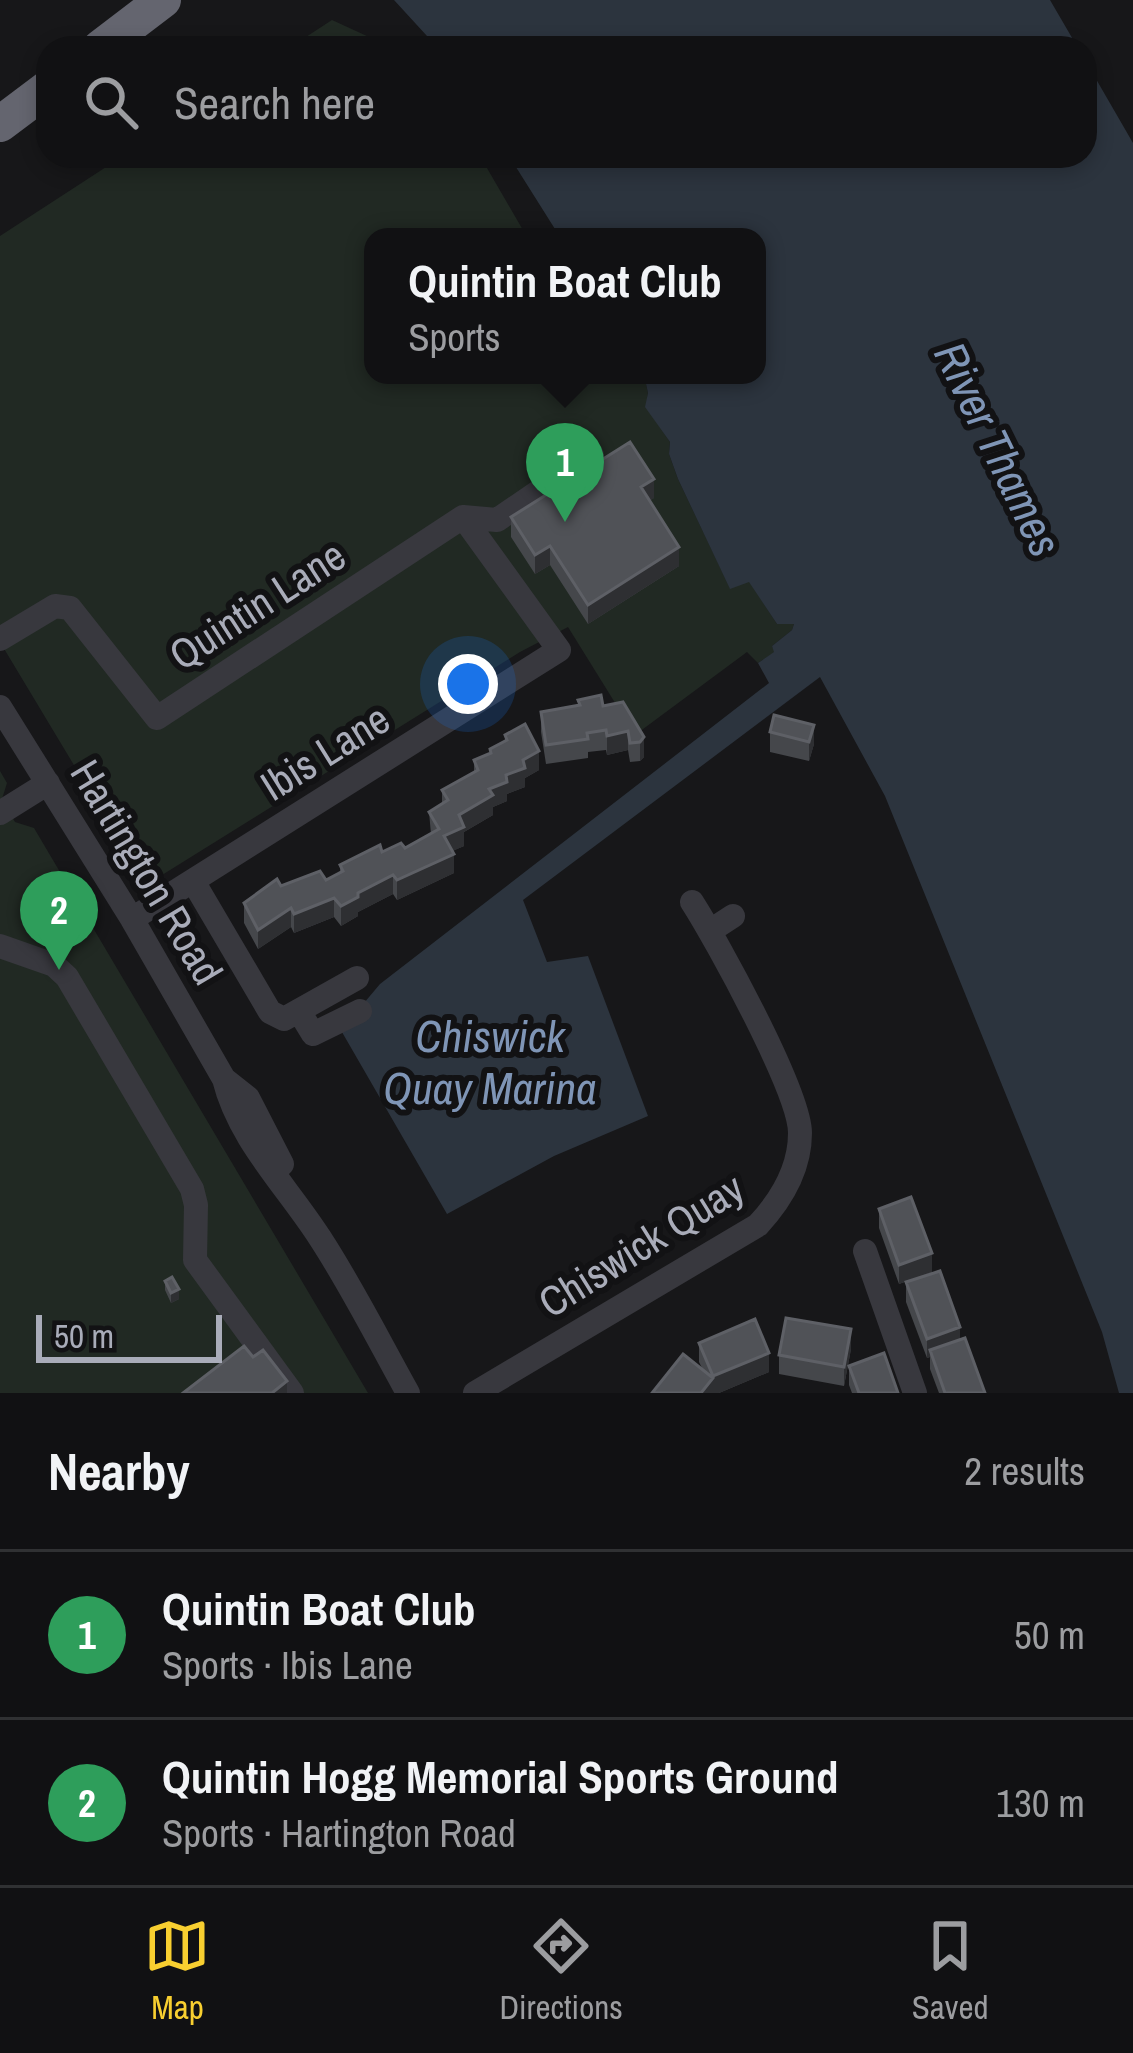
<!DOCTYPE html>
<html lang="en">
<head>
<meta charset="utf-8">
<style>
  body { margin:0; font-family:"Archivo Narrow",sans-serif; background:#1a1a1c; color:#f1f3f6 }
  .scale { position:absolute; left:36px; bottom:30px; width:186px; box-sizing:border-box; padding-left:12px; border:6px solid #a9acb9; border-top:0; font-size:33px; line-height:42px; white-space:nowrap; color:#a9acb9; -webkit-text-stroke:9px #121214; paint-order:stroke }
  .you { position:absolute; left:468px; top:684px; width:42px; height:42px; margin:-30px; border:9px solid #fff; border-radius:50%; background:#1a73e8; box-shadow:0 0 0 18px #1a73e833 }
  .badge { display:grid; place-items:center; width:78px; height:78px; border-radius:50%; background:#f8cf30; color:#fff; font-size:39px; font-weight:700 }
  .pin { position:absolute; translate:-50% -99px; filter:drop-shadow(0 3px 6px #0008) }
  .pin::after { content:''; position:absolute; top:63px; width:42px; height:36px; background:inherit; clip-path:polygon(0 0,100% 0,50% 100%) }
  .popup { position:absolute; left:364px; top:228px; width:402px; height:156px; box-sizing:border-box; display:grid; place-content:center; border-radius:24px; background:#111113; filter:drop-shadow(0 3px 9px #0005); font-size:39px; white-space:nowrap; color:#9c9da0 }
  .popup b { font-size:45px; color:#f1f3f6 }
  .popup::after { content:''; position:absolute; left:50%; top:100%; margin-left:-24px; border:24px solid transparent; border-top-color:#111113 }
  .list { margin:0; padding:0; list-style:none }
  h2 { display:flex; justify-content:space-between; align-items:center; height:156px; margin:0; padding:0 48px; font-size:51px }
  h2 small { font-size:39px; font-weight:400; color:#9c9da0 }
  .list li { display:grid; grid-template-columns:78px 1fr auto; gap:36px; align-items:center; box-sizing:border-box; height:168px; padding:0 48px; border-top:3px solid #303133 }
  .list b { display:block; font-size:45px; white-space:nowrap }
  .list p { margin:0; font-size:39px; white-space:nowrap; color:#9c9da0 }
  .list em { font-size:39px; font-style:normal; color:#9c9da0 }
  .icon { flex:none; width:66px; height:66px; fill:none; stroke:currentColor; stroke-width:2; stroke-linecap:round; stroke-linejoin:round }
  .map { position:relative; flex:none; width:1133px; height:1393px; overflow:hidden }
  .search { position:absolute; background:#111113; box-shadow:0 6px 18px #0003; left:36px; right:36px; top:36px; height:132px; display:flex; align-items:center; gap:30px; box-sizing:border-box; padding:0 42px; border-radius:36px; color:#9c9da0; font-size:45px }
  .sheet { height:492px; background:#111113 }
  nav { display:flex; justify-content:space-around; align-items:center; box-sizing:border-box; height:168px; border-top:3px solid #303133; background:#111113; font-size:33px; color:#9c9da0 }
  nav a { display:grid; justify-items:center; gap:6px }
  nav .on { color:#f8cf30 }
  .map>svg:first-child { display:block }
  .green { fill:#212923 }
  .water { fill:#2c343e }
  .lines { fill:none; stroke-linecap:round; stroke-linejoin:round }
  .minor { stroke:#38383e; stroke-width:24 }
  .highway { stroke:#64656f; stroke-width:36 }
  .wall { fill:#45474b }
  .shaded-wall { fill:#2e2f32 }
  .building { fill:#505257; stroke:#5e6066; stroke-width:3 }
  .labels { text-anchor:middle; stroke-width:12; stroke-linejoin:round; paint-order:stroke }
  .street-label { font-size:42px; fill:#a9acb9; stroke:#121214 }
  .water-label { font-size:45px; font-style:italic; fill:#7f95b6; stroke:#121214 }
</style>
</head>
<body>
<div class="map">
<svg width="1133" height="1393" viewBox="0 0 1133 1393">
  <rect width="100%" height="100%" fill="#171719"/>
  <!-- green -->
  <path class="green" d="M 332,20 L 393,48 L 289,48 Z
    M 123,156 L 480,156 L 527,237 L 373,237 L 373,375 L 644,375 L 648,393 L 646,407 L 670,442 L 669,454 L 678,479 L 730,588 L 749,581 L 777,624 L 794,624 L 792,630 L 772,646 L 775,652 L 758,663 L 747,652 L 635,735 L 568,627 L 520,652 L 146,885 L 0,642 L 0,236 Z
    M 0,771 L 7,783 L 2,799 L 15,822 L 34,828 L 368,1393 L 0,1393 Z"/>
  <!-- water -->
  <path class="water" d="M 394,0 L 1050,0 L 1078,48 L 438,48 Z
    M 1085,60 L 1133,143 L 1133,1393 L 1119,1393 L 1102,1332 L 885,796 L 820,677 L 523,900 L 547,962 L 588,956 L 648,1116 L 554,1156 L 447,1214 L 335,1020 L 364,1003 L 380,984 L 769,683 L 758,663 L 774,652 L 772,646 L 792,630 L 794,624 L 777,624 L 749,582 L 730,589 L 678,479 L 669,454 L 670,442 L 645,407 L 648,393 L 644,375 L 757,375 L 757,237 L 560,237 L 509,156 L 1085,156 Z"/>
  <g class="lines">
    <!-- minor -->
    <path class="minor" d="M 0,639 L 55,606 L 70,608 L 157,718 L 463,517
      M 0,707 L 132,919 L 224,1079 C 239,1140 286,1185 320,1238 C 352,1287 379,1341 408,1393
      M 0,813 L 48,783
      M 193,881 L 270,1012 L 284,1019 L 357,978
      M 132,919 L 559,650 L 463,517 L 497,520 L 592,455
      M 710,931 L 733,916
      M 0,946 L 54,965 L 67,977 L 192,1189 L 196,1205 L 195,1260 L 292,1393
      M 299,1011 L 313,1034 L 360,1011
      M 224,1079 L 248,1098 L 282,1164
      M 865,1251 L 915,1393
      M 475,1393 L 758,1225 C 782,1199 800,1169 800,1133 C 800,1092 717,941 692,902"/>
    <!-- highway -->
    <path class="highway" d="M 100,48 L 163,0
      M 0,124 L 48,88"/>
  </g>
  <!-- wall -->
  <path class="wall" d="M 654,498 L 650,500 L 679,566 L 588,624 L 550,565 L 535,574 L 511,537 L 511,517 Z
    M 578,700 L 603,706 L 644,737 L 644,757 L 640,761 L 630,762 L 628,750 L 607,755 L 606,750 L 588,752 L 588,758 L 546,764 L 541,732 L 541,712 L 578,706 Z
    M 774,715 L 814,744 L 809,761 L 770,752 L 770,732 Z
    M 505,735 L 539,770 L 525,778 L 525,787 L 507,794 L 507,801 L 493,807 L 493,815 L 464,832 L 464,846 L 452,851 L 454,873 L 397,900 L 393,894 L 358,912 L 358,916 L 341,926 L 334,917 L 294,933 L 291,927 L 258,949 L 244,923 L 244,903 L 281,886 L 326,880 L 340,873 L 340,865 L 382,852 L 405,848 L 431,834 L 429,812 L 442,803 L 442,790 L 474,772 L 474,760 L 490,753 L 490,749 L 505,742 Z
    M 879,1209 L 932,1272 L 899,1284 L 879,1228 Z
    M 165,1281 L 179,1299 L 171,1303 L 165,1290 Z
    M 906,1282 L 960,1340 L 985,1393 L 939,1393 L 930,1369 L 930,1357 L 927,1358 L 906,1302 Z
    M 699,1343 L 769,1372 L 719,1393 L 652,1393 L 703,1370 L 699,1362 Z
    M 851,1349 L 844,1386 L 779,1374 L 779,1355 Z
    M 849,1366 L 898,1393 L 852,1393 L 849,1385 Z"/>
  <!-- shaded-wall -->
  <path class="shaded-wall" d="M 654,479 L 654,498 L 641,506 L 641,487 Z
    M 550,546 L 550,565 L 535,574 L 535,555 Z
    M 679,547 L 679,566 L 588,624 L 588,605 Z
    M 814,725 L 814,744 L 809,761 L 809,742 Z
    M 628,731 L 628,750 L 607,755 L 607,736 Z
    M 644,737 L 644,757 L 640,761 L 640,742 Z
    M 539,751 L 539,770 L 525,778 L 525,787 L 507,794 L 507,801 L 493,807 L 493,815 L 464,832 L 464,846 L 444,855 L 444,836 L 459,815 L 523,760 Z
    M 454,854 L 454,873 L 397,900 L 397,880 Z
    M 393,875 L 393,894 L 358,912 L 358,916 L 341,926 L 341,906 L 358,893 Z
    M 334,898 L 334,917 L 294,933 L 294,914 Z
    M 291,908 L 291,927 L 258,949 L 258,930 Z
    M 932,1253 L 932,1272 L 899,1284 L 899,1265 Z
    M 179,1289 L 179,1299 L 171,1303 L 171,1293 Z
    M 960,1327 L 960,1346 L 930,1350 L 930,1357 L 927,1358 L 927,1339 Z
    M 851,1329 L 851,1349 L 844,1386 L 844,1367 Z
    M 769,1353 L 769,1372 L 719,1393 L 713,1393 L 713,1376 Z
    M 713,1378 L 713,1393 L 701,1393 Z
    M 287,1381 L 287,1393 L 272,1393 Z"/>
  <!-- building -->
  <path class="building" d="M 630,442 L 654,479 L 641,487 L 679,547 L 588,605 L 550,546 L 535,555 L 511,517 Z
    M 601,695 L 603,706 L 623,702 L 644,737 L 640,742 L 630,743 L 628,731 L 607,736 L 606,730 L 587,733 L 588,739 L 546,745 L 541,712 L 580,705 L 578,700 Z
    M 774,715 L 814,725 L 809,742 L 770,732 Z
    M 525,724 L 539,751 L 523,760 L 525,768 L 506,775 L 507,782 L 489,789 L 493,795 L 459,815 L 464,827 L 444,836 L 454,854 L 397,880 L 393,875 L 358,893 L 358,897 L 341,906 L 334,898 L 294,914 L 291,908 L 258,930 L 244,903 L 277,879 L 281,886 L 320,871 L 326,880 L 343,871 L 340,865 L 380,845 L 382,852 L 401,843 L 405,848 L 439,829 L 429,812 L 448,800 L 442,790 L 478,770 L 474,760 L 491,753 L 490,749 L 507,740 L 505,735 Z
    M 911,1197 L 932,1253 L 899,1265 L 879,1209 Z
    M 940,1271 L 960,1327 L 927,1339 L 906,1282 Z
    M 172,1277 L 179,1289 L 171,1293 L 165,1281 Z
    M 786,1318 L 851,1329 L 844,1367 L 779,1355 Z
    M 755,1319 L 769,1353 L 713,1376 L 699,1343 Z
    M 965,1338 L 985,1393 L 945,1393 L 930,1350 Z
    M 244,1346 L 253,1357 L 263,1350 L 287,1381 L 272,1393 L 183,1393 Z
    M 884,1353 L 898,1393 L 859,1393 L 849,1366 Z
    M 683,1354 L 713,1378 L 701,1393 L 652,1393 Z"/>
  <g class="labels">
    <!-- street labels -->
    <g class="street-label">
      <text transform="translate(257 605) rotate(-33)" y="15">Quintin Lane</text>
      <text transform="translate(325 752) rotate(-32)" y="15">Ibis Lane</text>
      <text transform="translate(147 872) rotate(59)" y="15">Hartington Road</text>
      <text transform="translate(641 1245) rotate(-32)" y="15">Chiswick Quay</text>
    </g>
    <!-- water labels -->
    <g class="water-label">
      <text transform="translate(998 449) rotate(64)" y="16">River Thames</text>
      <text x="490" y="1052">Chiswick<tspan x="490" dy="52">Quay Marina</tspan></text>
    </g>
  </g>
</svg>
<div class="scale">50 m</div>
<div class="you"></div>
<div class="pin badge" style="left:565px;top:522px;background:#2e9e5b">1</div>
<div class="popup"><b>Quintin Boat Club</b>Sports</div>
<div class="pin badge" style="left:59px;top:970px;background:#2e9e5b">2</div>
<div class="search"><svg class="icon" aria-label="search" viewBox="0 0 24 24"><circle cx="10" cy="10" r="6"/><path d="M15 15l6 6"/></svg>Search here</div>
</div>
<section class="sheet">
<h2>Nearby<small>2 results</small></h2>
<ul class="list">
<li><span class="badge" style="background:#2e9e5b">1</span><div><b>Quintin Boat Club</b><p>Sports · Ibis Lane</p></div><em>50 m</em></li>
<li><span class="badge" style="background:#2e9e5b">2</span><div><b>Quintin Hogg Memorial Sports Ground</b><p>Sports · Hartington Road</p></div><em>130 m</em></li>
</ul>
</section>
<nav>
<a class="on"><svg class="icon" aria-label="map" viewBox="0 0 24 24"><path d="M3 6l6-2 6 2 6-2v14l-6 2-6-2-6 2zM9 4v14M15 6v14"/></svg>Map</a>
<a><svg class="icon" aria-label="directions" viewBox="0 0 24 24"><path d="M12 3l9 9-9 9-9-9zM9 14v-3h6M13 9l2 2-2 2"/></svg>Directions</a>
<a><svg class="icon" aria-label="saved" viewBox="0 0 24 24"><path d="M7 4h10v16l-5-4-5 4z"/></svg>Saved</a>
</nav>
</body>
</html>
